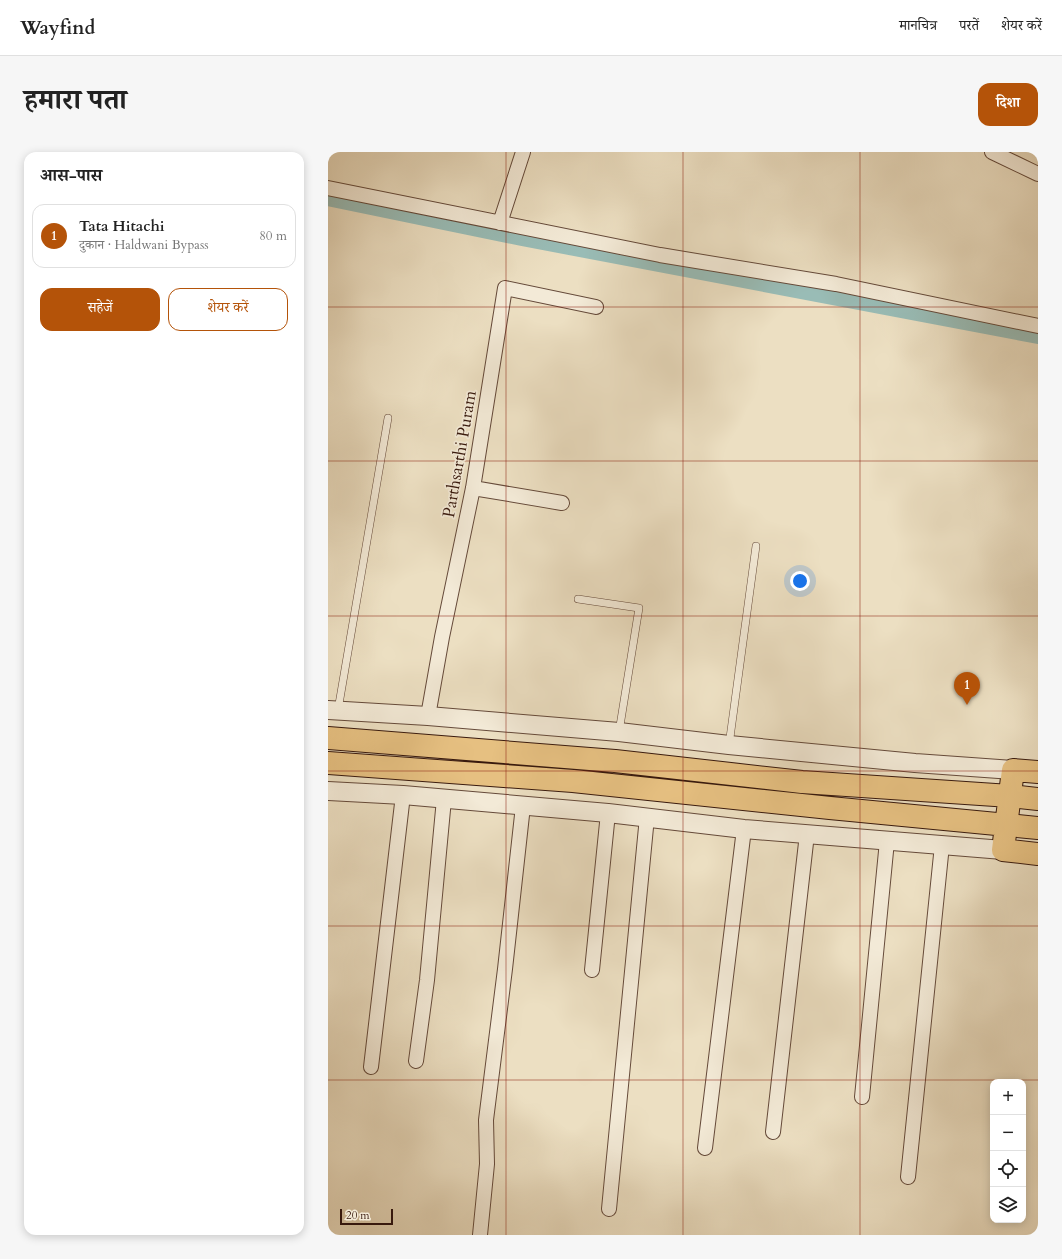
<!DOCTYPE html>
<html lang="hi">
<head>
<meta charset="utf-8">
<style>
  body { margin:0; font-family:Cardo,"Noto Serif Devanagari",serif; background:#f6f6f6; color:#222 }
  .controls { position:absolute; right:12px; bottom:12px; display:grid; overflow:hidden; border-radius:8px; box-shadow:0 2px 10px #0003 }
  .controls button { width:36px; height:36px; display:grid; place-items:center; padding:0; border:0; border-bottom:1px solid #e0e0e0; background:#fff; color:#222; font:20px sans-serif }
  .scale { position:absolute; left:12px; bottom:10px; width:53px; box-sizing:border-box; padding-left:4px; border:2px solid #38190d; border-top:0; font-size:11px; line-height:14px; white-space:nowrap; color:#38190d; -webkit-text-stroke:3px #f3ead7; paint-order:stroke }
  .you { position:absolute; left:472px; top:429px; width:14px; height:14px; margin:-10px; border:3px solid #fff; border-radius:50%; background:#1a73e8; box-shadow:0 0 0 6px #1a73e833 }
  .badge { display:grid; place-items:center; width:26px; height:26px; border-radius:50%; background:#b45309; color:#fff; font-size:13px; font-weight:700 }
  .pin { position:absolute; translate:-50% -33px; filter:drop-shadow(0 1px 2px #0008) }
  .pin::after { content:''; position:absolute; top:21px; width:14px; height:12px; background:inherit; clip-path:polygon(0 0,100% 0,50% 100%) }
  .list { margin:0; padding:0; list-style:none }
  h2 { display:flex; justify-content:space-between; align-items:center; height:52px; margin:0; padding:0 16px; font-size:17px }
  h2 small { font-size:13px; font-weight:400; color:#767676 }
  .list li { display:grid; grid-template-columns:26px 1fr auto; gap:12px; align-items:center; box-sizing:border-box; height:64px; margin:0 8px 8px; padding:0 8px; border:1px solid #e0e0e0; border-radius:12px }
  .list b { display:block; font-size:15px; white-space:nowrap }
  .list p { margin:0; font-size:13px; white-space:nowrap; color:#767676 }
  .list em { font-size:13px; font-style:normal; color:#767676 }
  .actions { display:flex; gap:8px; padding:12px 16px }
  .actions a { flex:1; padding:9px 0; border:1px solid #b45309; border-radius:12px; text-align:center; font-size:14px; color:#b45309 }
  .actions .main { background:#b45309; color:#fff }
  .icon { flex:none; width:22px; height:22px; fill:none; stroke:currentColor; stroke-width:2; stroke-linecap:round; stroke-linejoin:round }
  .map { position:relative; flex:none; width:710px; height:1083px; overflow:hidden; border-radius:12px }
  header { display:flex; align-items:center; gap:24px; box-sizing:border-box; height:56px; padding:0 20px; background:#fff; border-bottom:1px solid #e0e0e0 }
  header strong { font-size:19px }
  nav { display:flex; gap:22px; margin-inline-start:auto; font-size:14px }
  .intro { display:flex; align-items:center; justify-content:space-between; box-sizing:border-box; height:96px; padding:0 24px }
  h1 { margin:0; font-size:28px }
  .button { padding:10px 18px; border-radius:12px; background:#b45309; color:#fff; font-size:14px; font-weight:700 }
  main { display:flex; gap:24px; padding:0 24px }
  aside { flex:1; background:#fff; border-radius:12px; box-shadow:0 2px 10px #0003 }
  .map>svg:first-child { display:block }
  .lines { fill:none; stroke-linecap:round; stroke-linejoin:round }
  .canal { stroke:#99bcb6; stroke-width:18 }
  .service-casing { stroke:#654a3a; stroke-width:8 }
  .minor-casing { stroke:#654a3a; stroke-width:16 }
  .tertiary-casing { stroke:#654a3a; stroke-width:20 }
  .primary-casing { stroke:#38190d; stroke-width:24 }
  .trunk-casing { stroke:#38190d; stroke-width:24 }
  .service { stroke:#f3ead7; stroke-width:7 }
  .minor { stroke:#f3ead7; stroke-width:14 }
  .tertiary { stroke:#f3ead7; stroke-width:18 }
  .primary { stroke:#e6c081; stroke-width:22 }
  .trunk { stroke:#e6c081; stroke-width:22 }
  .grid { fill:none; stroke:#8f2418; stroke-width:1; stroke-opacity:0.55 }
  .labels { text-anchor:middle; stroke-width:3.5; stroke-linejoin:round; paint-order:stroke }
  .street-label { font-size:17px; fill:#38190d; stroke:#f3ead7 }
</style>
</head>
<body>
<header>
<strong>Wayfind</strong>
<nav><a>मानचित्र</a><a>परतें</a><a>शेयर करें</a></nav>
</header>
<div class="intro"><h1>हमारा पता</h1><a class="button">दिशा</a></div>
<main>
<aside>
<h2>आस-पास<small></small></h2>
<ul class="list">
<li><span class="badge">1</span><div><b>Tata Hitachi</b><p>दुकान · Haldwani Bypass</p></div><em>80 m</em></li>
</ul>
<div class="actions"><a class="main">सहेजें</a><a>शेयर करें</a></div>
</aside>
<div class="map">
<svg width="710" height="1083" viewBox="0 0 710 1083">
  <rect width="100%" height="100%" fill="#ecdfc2"/>
  <filter id="stains"><feTurbulence type="fractalNoise" baseFrequency=".005" numOctaves="4"/><feColorMatrix values="0 0 0 0 .2 0 0 0 0 .09 0 0 0 0 .02 0 0 0 .5 -.17"/></filter>
  <radialGradient id="worn" r=".72"><stop offset=".6" stop-color="#630" stop-opacity="0"/><stop offset="1" stop-color="#630" stop-opacity=".3"/></radialGradient>
  <g class="lines">
    <!-- canal -->
    <path class="canal" d="M 0,45 L 194,85 L 710,183"/>
    <defs>
      <path id="service" d="M 250,447 L 311,456 L 291,580
        M 10,558 L 60,266
        M 401,593 L 428,394"/>
      <path id="minor" d="M 664,0 L 710,22
        M 0,36 L 332,103 L 508,132 L 710,174
        M 172,71 L 195,0
        M 145,336 L 234,351
        M 100,564 L 114,485 L 145,336 L 177,136 L 268,155
        M 264,818 L 280,661
        M 88,909 L 99,828 L 116,647
        M 43,915 L 75,643
        M 534,945 L 559,689
        M 445,980 L 479,682
        M 377,996 L 416,677
        M 580,1025 L 614,693
        M 281,1057 L 319,665
        M 152,1083 L 159,1012 L 158,968 L 177,817 L 195,654"/>
      <path id="tertiary" d="M 0,558 L 100,564 L 291,580 L 401,593 L 587,611 L 685,618
        M 0,639 L 75,643 L 280,661 L 416,677 L 675,698"/>
      <path id="primary" d="M 682,644 L 710,647
        M 679,673 L 710,676"/>
      <path id="trunk" d="M 0,586 L 287,609 L 474,630 L 682,644
        M 0,611 L 245,629 L 502,656 L 679,673
        M 710,620 L 685,618 L 675,698 L 710,702"/>
    </defs>
    <!-- service casing -->
    <use href="#service" class="service-casing"/>
    <!-- minor casing -->
    <use href="#minor" class="minor-casing"/>
    <!-- tertiary casing -->
    <use href="#tertiary" class="tertiary-casing"/>
    <!-- primary casing -->
    <use href="#primary" class="primary-casing"/>
    <!-- trunk casing -->
    <use href="#trunk" class="trunk-casing"/>
    <!-- service -->
    <use href="#service" class="service"/>
    <!-- minor -->
    <use href="#minor" class="minor"/>
    <!-- tertiary -->
    <use href="#tertiary" class="tertiary"/>
    <!-- primary -->
    <use href="#primary" class="primary"/>
    <!-- trunk -->
    <use href="#trunk" class="trunk"/>
  </g>
  <!-- grid -->
  <path class="grid" d="M 178,0 L 178,1083M 355,0 L 355,1083M 532,0 L 532,1083M 0,155 L 710,155M 0,309 L 710,309M 0,464 L 710,464M 0,619 L 710,619M 0,774 L 710,774M 0,928 L 710,928"/>
  <g class="labels">
    <!-- street labels -->
    <g class="street-label">
      <text transform="translate(131 302) rotate(-80)" y="6">Parthsarthi Puram</text>
    </g>
  </g>
  <rect width="100%" height="100%" filter="url(#stains)"/>
  <rect width="100%" height="100%" fill="url(#worn)"/>
</svg>
<div class="controls">
<button>+</button>
<button>−</button>
<button><svg class="icon" aria-label="locate" viewBox="0 0 24 24"><circle cx="12" cy="12" r="6"/><path d="M12 2v4M12 18v4M2 12h4M18 12h4"/></svg></button>
<button><svg class="icon" aria-label="layers" viewBox="0 0 24 24"><path d="M12 4l9 5-9 5-9-5zM3 14l9 5 9-5"/></svg></button>
</div>
<div class="scale">20 m</div>
<div class="you"></div>
<div class="pin badge" style="left:639px;top:553px">1</div>
</div>
</main>
</body>
</html>
